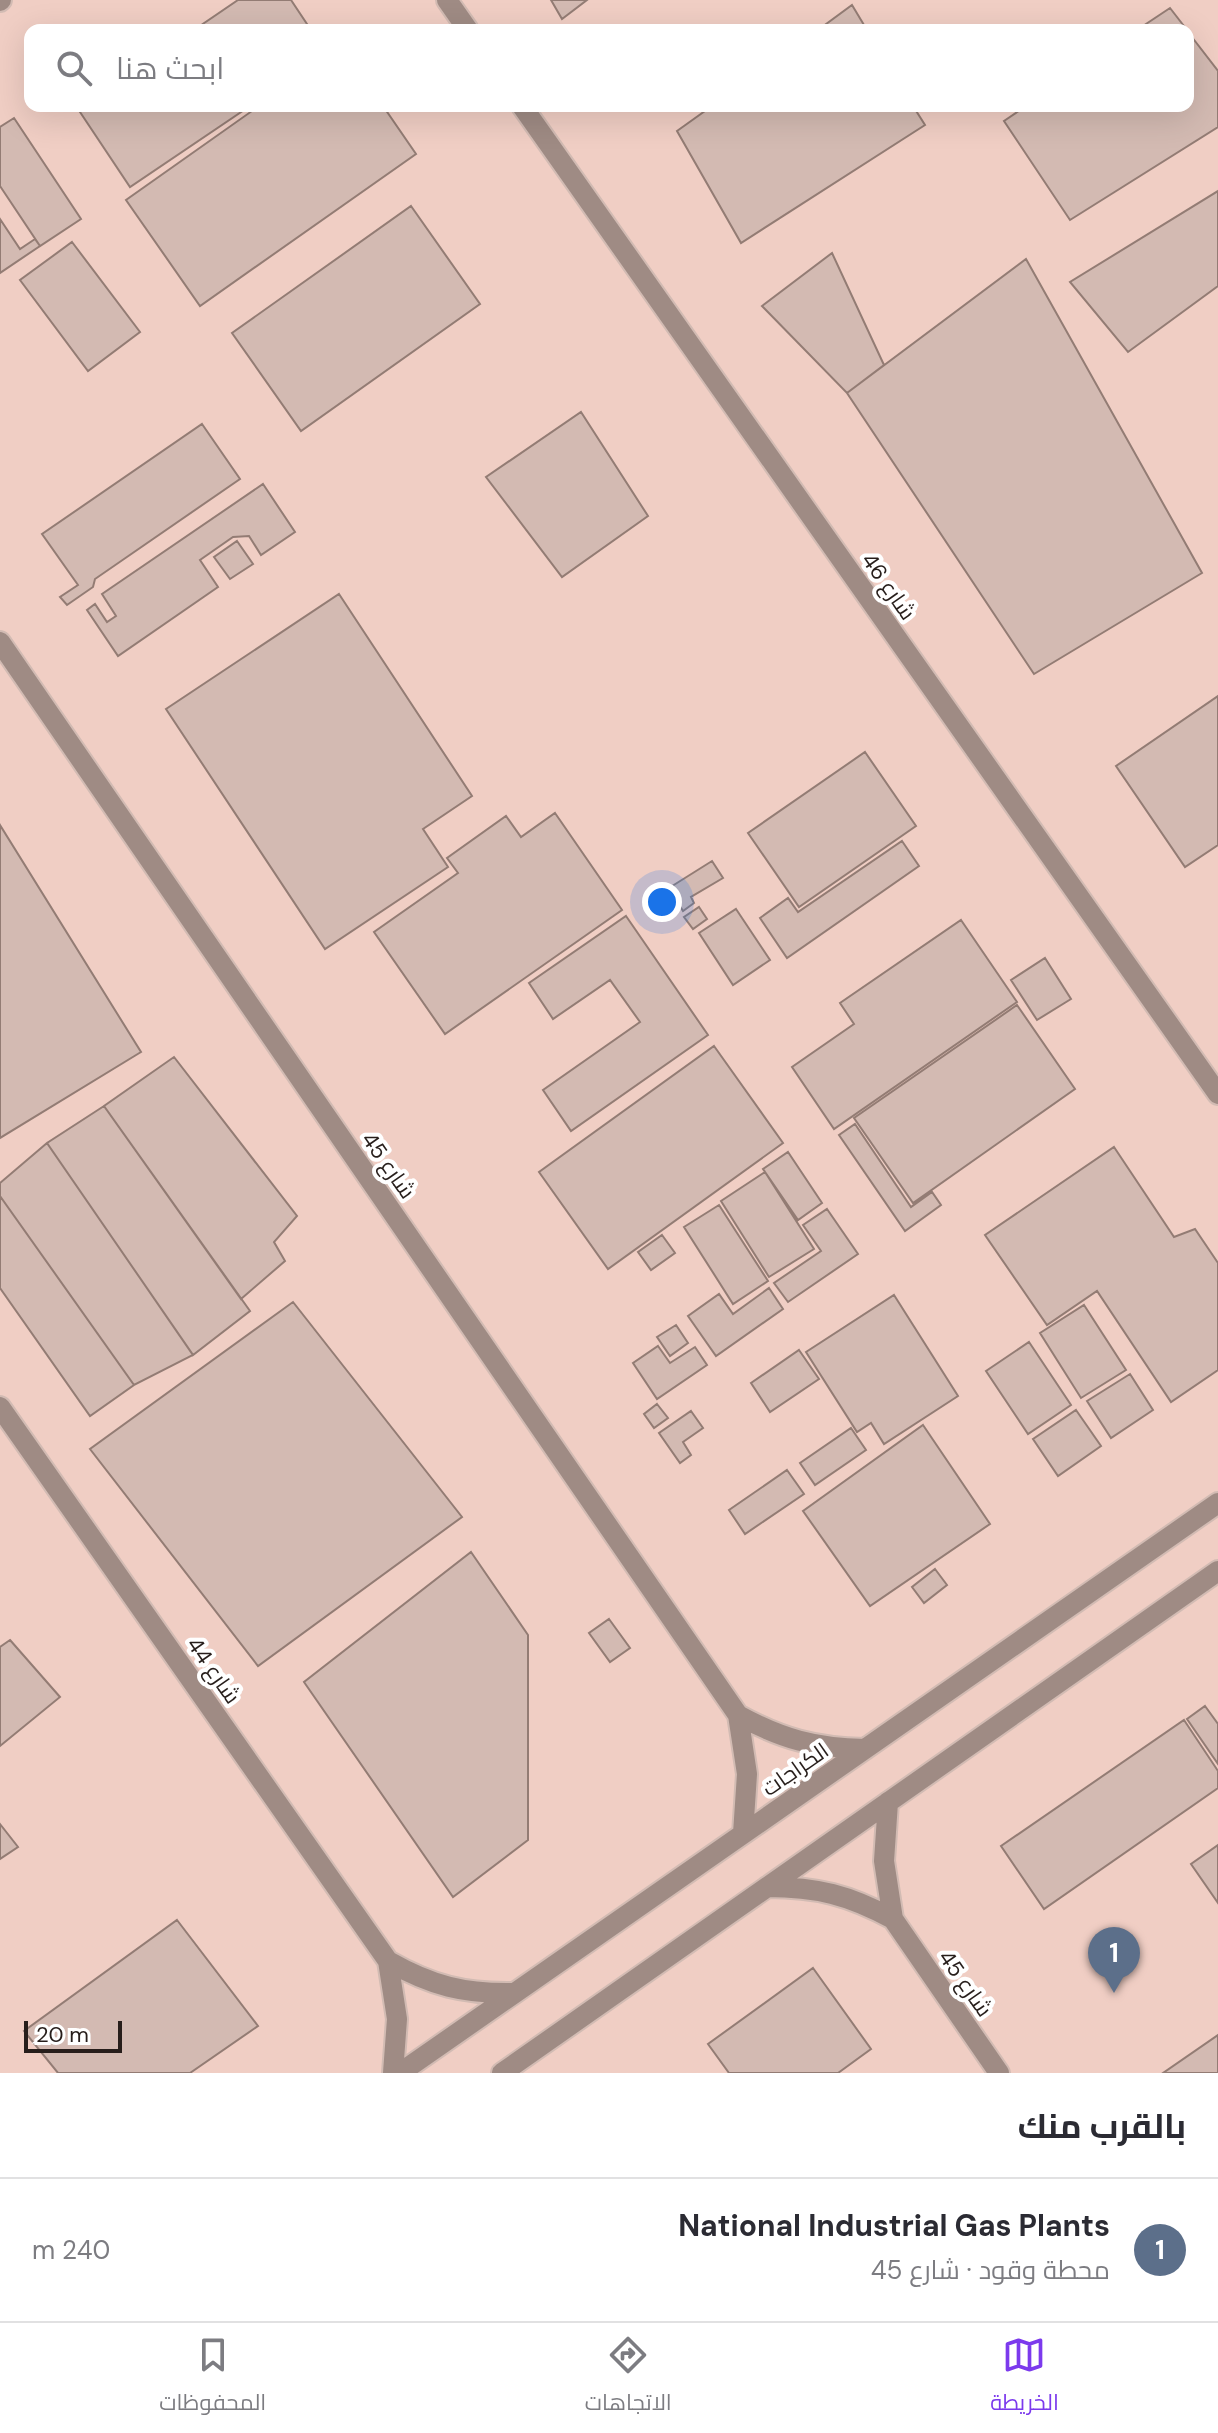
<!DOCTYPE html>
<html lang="ar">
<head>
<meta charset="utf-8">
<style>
  body { margin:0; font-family:"DM Sans",Cairo,sans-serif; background:#f2f2f3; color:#2b2b33; direction:rtl }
  .scale { position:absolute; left:24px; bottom:20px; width:98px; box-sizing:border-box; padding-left:8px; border:4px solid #271e1b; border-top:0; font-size:22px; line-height:28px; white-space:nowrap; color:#271e1b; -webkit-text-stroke:6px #fff; paint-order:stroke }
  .you { position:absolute; left:662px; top:902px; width:28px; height:28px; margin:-20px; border:6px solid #fff; border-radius:50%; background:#1a73e8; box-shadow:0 0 0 12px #1a73e833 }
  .badge { display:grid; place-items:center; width:52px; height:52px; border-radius:50%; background:#7c3aed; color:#fff; font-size:26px; font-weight:700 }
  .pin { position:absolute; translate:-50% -66px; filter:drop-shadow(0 2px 4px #0008) }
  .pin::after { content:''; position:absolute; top:42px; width:28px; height:24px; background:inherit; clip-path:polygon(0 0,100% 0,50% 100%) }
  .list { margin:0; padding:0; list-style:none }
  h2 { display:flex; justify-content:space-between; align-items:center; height:104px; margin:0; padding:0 32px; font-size:34px }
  h2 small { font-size:26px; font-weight:400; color:#7c7c81 }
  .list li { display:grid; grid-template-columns:52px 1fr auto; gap:24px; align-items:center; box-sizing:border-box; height:144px; padding:0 32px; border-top:2px solid #e1e1e2 }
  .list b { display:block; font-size:30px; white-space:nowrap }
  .list p { margin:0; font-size:26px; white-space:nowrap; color:#7c7c81 }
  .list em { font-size:26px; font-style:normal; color:#7c7c81 }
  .icon { flex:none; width:44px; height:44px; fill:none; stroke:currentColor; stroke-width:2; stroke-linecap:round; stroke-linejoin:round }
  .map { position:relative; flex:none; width:1218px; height:2073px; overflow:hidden; direction:ltr }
  .search { position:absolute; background:#fff; box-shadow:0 8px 32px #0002; left:24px; right:24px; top:24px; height:88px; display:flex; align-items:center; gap:20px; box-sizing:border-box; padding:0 28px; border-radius:16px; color:#7c7c81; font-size:30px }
  .sheet { height:248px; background:#fff }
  nav { display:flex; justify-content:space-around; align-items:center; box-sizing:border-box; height:112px; border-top:2px solid #e1e1e2; background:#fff; font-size:22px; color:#7c7c81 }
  nav a { display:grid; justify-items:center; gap:4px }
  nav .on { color:#7c3aed }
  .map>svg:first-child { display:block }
  .built { fill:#f0cec4; fill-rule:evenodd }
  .building { fill:#d3bab2; stroke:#937c74; stroke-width:2 }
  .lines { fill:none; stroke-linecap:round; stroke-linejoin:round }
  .minor-casing { stroke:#d2bbb3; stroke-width:24 }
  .minor { stroke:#9f8b84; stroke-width:20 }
  .labels { text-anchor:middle; stroke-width:8; stroke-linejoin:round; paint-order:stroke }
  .street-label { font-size:22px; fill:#271e1b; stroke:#fff }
</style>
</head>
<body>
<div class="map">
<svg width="1218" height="2073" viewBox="0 0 1218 2073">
  <rect width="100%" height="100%" fill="#f7ddd4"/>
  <!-- built -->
  <path class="built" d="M 0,0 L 1218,0 L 1218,2073 L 0,2073 ZM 30,30 L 1188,30 L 1188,106 L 30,106 Z"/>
  <!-- building -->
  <path class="building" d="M 238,0 L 291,0 L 311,30 L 194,30 Z
    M 551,0 L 587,0 L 562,19 Z
    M 852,5 L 867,30 L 818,30 Z
    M 1170,8 L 1187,30 L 1137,30 Z
    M 1188,32 L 1218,71 L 1218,127 L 1070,220 L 1004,121 L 1026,106 L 1188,106 Z
    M 82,106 L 250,106 L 130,187 L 78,109 Z
    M 259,106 L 383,106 L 416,154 L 200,306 L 126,200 Z
    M 712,106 L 913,106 L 925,125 L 741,243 L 677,131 Z
    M 14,118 L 81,219 L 40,246 L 0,186 L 0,127 Z
    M 1218,191 L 1218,286 L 1128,352 L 1070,282 Z
    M 411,206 L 480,304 L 301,431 L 232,333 Z
    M 0,219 L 20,249 L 35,239 L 40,246 L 0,273 Z
    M 72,242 L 140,332 L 88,371 L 20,280 Z
    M 832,253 L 884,365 L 847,393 L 762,306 Z
    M 1026,259 L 1202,573 L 1034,674 L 847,393 Z
    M 581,412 L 648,516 L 562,577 L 486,477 Z
    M 202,424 L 240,479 L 95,579 L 93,587 L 67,605 L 60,597 L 78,585 L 42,534 Z
    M 263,484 L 295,532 L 261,555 L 249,536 L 233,537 L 200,560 L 218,587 L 118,656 L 87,610 L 95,604 L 107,622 L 116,616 L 102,594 Z
    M 237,541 L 253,564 L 230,579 L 214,557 Z
    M 339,594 L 472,796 L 423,829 L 448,867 L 325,949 L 166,709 Z
    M 1218,696 L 1218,845 L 1185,867 L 1116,766 Z
    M 865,752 L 916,826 L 799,907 L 748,833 Z
    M 555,813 L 622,910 L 445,1034 L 374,932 L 458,873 L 447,858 L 506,816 L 521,837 Z
    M 0,825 L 141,1052 L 0,1138 Z
    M 902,841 L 919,866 L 787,958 L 760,918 L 788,898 L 798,912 Z
    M 712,861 L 723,878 L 691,897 L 694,903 L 683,911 L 669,888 Z
    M 699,907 L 707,919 L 693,929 L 684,917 Z
    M 736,909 L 770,960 L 733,985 L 699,933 Z
    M 626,916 L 708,1035 L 571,1131 L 543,1090 L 640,1022 L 610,980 L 553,1019 L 529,983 Z
    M 961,920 L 1017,1002 L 834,1129 L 792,1067 L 854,1024 L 840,1003 Z
    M 1045,958 L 1071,999 L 1037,1020 L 1011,980 Z
    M 1017,1005 L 1075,1089 L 913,1203 L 854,1118 Z
    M 714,1046 L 783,1143 L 608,1269 L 539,1172 Z
    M 174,1057 L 297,1216 L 274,1242 L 285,1261 L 241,1299 L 104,1106 Z
    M 104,1106 L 250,1311 L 193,1355 L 47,1143 Z
    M 855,1124 L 911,1207 L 932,1192 L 941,1205 L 905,1231 L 839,1135 Z
    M 47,1143 L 193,1355 L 134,1385 L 0,1196 L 0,1183 Z
    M 1114,1147 L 1174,1237 L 1195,1229 L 1218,1263 L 1218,1370 L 1171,1402 L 1097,1291 L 1047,1325 L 985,1235 Z
    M 788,1152 L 822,1203 L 798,1220 L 763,1169 Z
    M 765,1172 L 814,1249 L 769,1277 L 721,1201 Z
    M 0,1196 L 134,1385 L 90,1416 L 0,1288 Z
    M 719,1205 L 768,1281 L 733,1304 L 684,1227 Z
    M 827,1209 L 858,1254 L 788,1302 L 774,1283 L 821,1251 L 803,1225 Z
    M 662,1235 L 675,1253 L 651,1270 L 638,1252 Z
    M 769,1288 L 783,1309 L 716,1356 L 688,1316 L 719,1294 L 733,1314 Z
    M 894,1295 L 958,1396 L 884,1444 L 871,1423 L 857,1432 L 806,1352 Z
    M 293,1302 L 462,1517 L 258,1666 L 90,1449 Z
    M 1084,1305 L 1126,1370 L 1081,1398 L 1040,1333 Z
    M 676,1325 L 688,1343 L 670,1356 L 657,1337 Z
    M 1029,1342 L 1071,1405 L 1028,1434 L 986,1371 Z
    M 658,1346 L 670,1363 L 695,1347 L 707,1365 L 657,1399 L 633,1363 Z
    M 799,1350 L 819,1379 L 770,1412 L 751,1383 Z
    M 1130,1374 L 1153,1410 L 1111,1438 L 1087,1401 Z
    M 657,1404 L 668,1418 L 654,1428 L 644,1414 Z
    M 1076,1410 L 1101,1446 L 1058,1476 L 1033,1439 Z
    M 691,1411 L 703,1428 L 683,1442 L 691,1455 L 680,1463 L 659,1433 Z
    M 923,1425 L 990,1524 L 870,1606 L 803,1511 Z
    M 851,1428 L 866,1450 L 815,1485 L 800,1463 Z
    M 787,1470 L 804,1494 L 745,1534 L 729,1510 Z
    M 471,1552 L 528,1635 L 528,1840 L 453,1897 L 304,1682 Z
    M 935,1569 L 947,1585 L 924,1603 L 912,1587 Z
    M 609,1619 L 630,1648 L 610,1662 L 589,1633 Z
    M 10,1640 L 60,1697 L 0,1746 L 0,1647 Z
    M 1205,1706 L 1218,1724 L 1218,1764 L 1187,1719 Z
    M 1184,1720 L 1218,1771 L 1218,1788 L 1044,1909 L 1001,1846 Z
    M 0,1824 L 18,1847 L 0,1859 Z
    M 1218,1845 L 1218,1903 L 1191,1864 Z
    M 177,1920 L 258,2026 L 190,2073 L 58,2073 L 24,2031 Z
    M 813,1968 L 871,2049 L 838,2073 L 729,2073 L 708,2044 Z
    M 1218,2035 L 1218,2073 L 1163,2073 Z"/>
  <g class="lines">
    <defs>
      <path id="minor" d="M 447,0 L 468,30
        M 0,1 L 1,0
        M 522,106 L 1218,1094
        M 0,642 L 738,1715 L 747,1774 L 743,1834
        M 0,1407 L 388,1961 L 397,2019 L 393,2073
        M 738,1715 C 782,1739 815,1748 865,1749
        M 888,1802 L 884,1861 L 893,1919 L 999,2073
        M 767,1887 C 817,1887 849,1895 893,1919
        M 388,1961 C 432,1986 464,1994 514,1993
        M 400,2073 L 1218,1503
        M 502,2073 L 1218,1571"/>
    </defs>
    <!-- minor casing -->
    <use href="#minor" class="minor-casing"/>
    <!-- minor -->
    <use href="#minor" class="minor"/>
  </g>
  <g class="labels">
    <!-- street labels -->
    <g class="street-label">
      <text transform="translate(889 586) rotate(55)" y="8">شارع 46</text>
      <text transform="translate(389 1165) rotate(55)" y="8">شارع 45</text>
      <text transform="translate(214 1670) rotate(55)" y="8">شارع 44</text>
      <text transform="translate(795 1769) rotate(-35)" y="8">الكراجات</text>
      <text transform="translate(966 1983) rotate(55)" y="8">شارع 45</text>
    </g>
  </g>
</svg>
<div class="scale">20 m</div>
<div class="you"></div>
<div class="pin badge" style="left:1114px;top:1993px;background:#5c6f8a">1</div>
<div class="search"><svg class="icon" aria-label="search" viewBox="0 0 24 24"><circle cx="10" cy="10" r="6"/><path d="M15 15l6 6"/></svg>ابحث هنا</div>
</div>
<section class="sheet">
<h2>بالقرب منك<small></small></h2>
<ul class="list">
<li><span class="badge" style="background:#5c6f8a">1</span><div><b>National Industrial Gas Plants</b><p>محطة وقود · شارع 45</p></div><em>240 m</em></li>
</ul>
</section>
<nav>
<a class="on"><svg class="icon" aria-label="map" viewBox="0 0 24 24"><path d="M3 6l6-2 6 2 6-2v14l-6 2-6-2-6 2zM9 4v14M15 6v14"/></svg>الخريطة</a>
<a><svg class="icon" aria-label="directions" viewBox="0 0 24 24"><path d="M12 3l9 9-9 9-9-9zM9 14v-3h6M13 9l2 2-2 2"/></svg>الاتجاهات</a>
<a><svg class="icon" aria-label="saved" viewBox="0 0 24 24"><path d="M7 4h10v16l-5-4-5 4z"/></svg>المحفوظات</a>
</nav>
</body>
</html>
